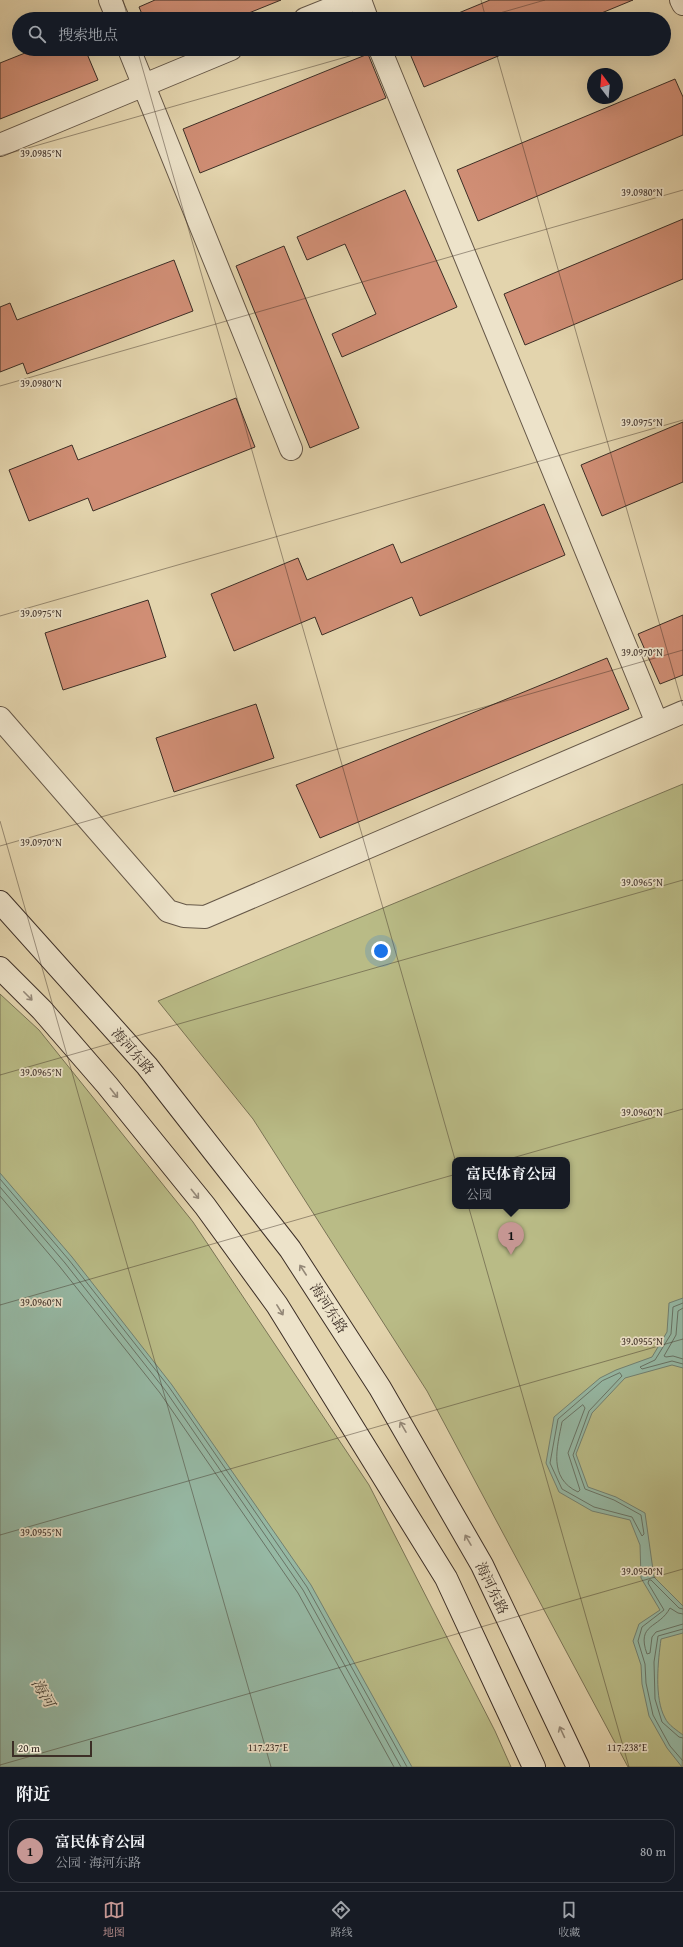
<!DOCTYPE html>
<html lang="zh">
<head>
<meta charset="utf-8">
<style>
  body { margin:0; font-family:"Gentium Book Plus","Noto Serif SC",serif; background:#20242c; color:#f1f3f6 }
  .compass { position:absolute; left:587px; top:68px; width:36px; height:36px; border-radius:50%; background:#171b24; box-shadow:0 4px 16px #0002; rotate:344deg }
  .scale { position:absolute; left:12px; bottom:10px; width:80px; box-sizing:border-box; padding-left:4px; border:2px solid #3c2e26; border-top:0; font-size:11px; line-height:14px; white-space:nowrap; color:#3c2e26; -webkit-text-stroke:3px #ede3ca; paint-order:stroke }
  .you { position:absolute; left:381px; top:951px; width:14px; height:14px; margin:-10px; border:3px solid #fff; border-radius:50%; background:#1a73e8; box-shadow:0 0 0 6px #1a73e833 }
  .badge { display:grid; place-items:center; width:26px; height:26px; border-radius:50%; background:#c59692; color:#111; font-size:13px; font-weight:700 }
  .pin { position:absolute; translate:-50% -33px; filter:drop-shadow(0 1px 2px #0008) }
  .pin::after { content:''; position:absolute; top:21px; width:14px; height:12px; background:inherit; clip-path:polygon(0 0,100% 0,50% 100%) }
  .popup { position:absolute; left:452px; top:1157px; width:118px; height:52px; box-sizing:border-box; display:grid; place-content:center; border-radius:8px; background:#171b24; filter:drop-shadow(0 1px 3px #0005); font-size:13px; white-space:nowrap; color:#9ea1a6 }
  .popup b { font-size:15px; color:#f1f3f6 }
  .popup::after { content:''; position:absolute; left:50%; top:100%; margin-left:-8px; border:8px solid transparent; border-top-color:#171b24 }
  .list { margin:0; padding:0; list-style:none }
  h2 { display:flex; justify-content:space-between; align-items:center; height:52px; margin:0; padding:0 16px; font-size:17px }
  h2 small { font-size:13px; font-weight:400; color:#9ea1a6 }
  .list li { display:grid; grid-template-columns:26px 1fr auto; gap:12px; align-items:center; box-sizing:border-box; height:64px; margin:0 8px 8px; padding:0 8px; border:1px solid #363941; border-radius:12px }
  .list b { display:block; font-size:15px; white-space:nowrap }
  .list p { margin:0; font-size:13px; white-space:nowrap; color:#9ea1a6 }
  .list em { font-size:13px; font-style:normal; color:#9ea1a6 }
  .icon { flex:none; width:22px; height:22px; fill:none; stroke:currentColor; stroke-width:2; stroke-linecap:round; stroke-linejoin:round }
  .map { position:relative; flex:none; width:683px; height:1767px; overflow:hidden }
  .search { position:absolute; background:#171b24; box-shadow:0 4px 16px #0002; left:12px; right:12px; top:12px; height:44px; display:flex; align-items:center; gap:10px; box-sizing:border-box; padding:0 14px; border-radius:22px; color:#9ea1a6; font-size:15px }
  .sheet { height:124px; background:#171b24 }
  nav { display:flex; justify-content:space-around; align-items:center; box-sizing:border-box; height:56px; border-top:1px solid #363941; background:#171b24; font-size:11px; color:#9ea1a6 }
  nav a { display:grid; justify-items:center; gap:2px }
  nav .on { color:#c59692 }
  .map>svg:first-child { display:block }
  .green { fill:#b9bb86; stroke:#7a7456; fill-rule:evenodd }
  .water { fill:#96b9a5; stroke:#728172 }
  .lines { fill:none; stroke-linecap:round; stroke-linejoin:round }
  .shore { stroke:#697466; stroke-width:1 }
  .building { fill:#d08e75; stroke:#3c2e26 }
  .minor-casing { stroke:#665848; stroke-width:24 }
  .secondary-casing { stroke:#3c2e26; stroke-width:24 }
  .minor { stroke:#ede3ca; stroke-width:22 }
  .secondary { stroke:#ede3ca; stroke-width:22 }
  .oneway { stroke:#948878 }
  .ticks { fill:none; stroke:#3c2e26; stroke-width:1; stroke-opacity:0.45 }
  .labels { text-anchor:middle; stroke-width:3.5; stroke-linejoin:round; paint-order:stroke }
  .street-label { font-size:14px; fill:#3c2e26; stroke:#ede3ca }
  .water-label { font-size:15px; font-style:italic; fill:#4e4a3f; stroke:#ede3ca }
  .ticks-label { font-size:10px; text-anchor:middle; fill:#3c2e26; stroke:#ede3ca; stroke-width:3.5; stroke-linejoin:round; paint-order:stroke }
</style>
</head>
<body>
<div class="map">
<svg width="683" height="1767" viewBox="0 0 683 1767">
  <rect width="100%" height="100%" fill="#e3d4ad"/>
  <filter id="stains"><feTurbulence type="fractalNoise" baseFrequency=".005" numOctaves="4"/><feColorMatrix values="0 0 0 0 .2 0 0 0 0 .09 0 0 0 0 .02 0 0 0 .5 -.17"/></filter>
  <radialGradient id="worn" r=".72"><stop offset=".6" stop-color="#630" stop-opacity="0"/><stop offset="1" stop-color="#630" stop-opacity=".3"/></radialGradient>
  <!-- green -->
  <path class="green" d="M 683,784 L 683,1767 L 628,1767 L 427,1391 L 253,1119 L 158,1001 ZM 455,1160 L 567,1160 L 567,1206 L 455,1206 Z
    M 0,994 L 39,1030 L 193,1222 L 369,1485 L 495,1731 L 511,1767 L 0,1767 Z"/>
  <!-- water -->
  <path class="water" d="M 0,1173 L 72,1257 L 172,1385 L 311,1585 L 412,1767 L 0,1767 Z
    M 683,1298 L 683,1368 L 672,1365 L 625,1378 L 592,1413 L 576,1454 L 588,1487 L 616,1497 L 645,1513 L 654,1577 L 683,1606 L 683,1633 L 661,1639 C 658,1661 654,1698 665,1718 C 668,1725 678,1731 683,1735 L 682,1767 L 667,1748 L 649,1716 L 642,1684 L 641,1665 L 633,1641 L 639,1624 L 660,1610 L 641,1578 L 640,1545 L 630,1520 L 592,1511 L 559,1492 L 546,1463 L 554,1417 L 600,1378 L 616,1370 L 652,1357 L 667,1332 L 669,1303 Z"/>
  <g class="lines">
    <!-- shore -->
    <path class="shore" d="M 0,1179 L 69,1260 L 169,1387 L 307,1587 L 407,1767
      M 0,1187 L 65,1263 L 165,1390 L 303,1590 L 401,1767
      M 0,1196 L 60,1267 L 160,1393 L 298,1593 L 394,1767
      M 683,1303 L 673,1307 L 671,1334 L 655,1360 L 640,1367 L 642,1369 L 672,1361 L 683,1364
      M 683,1308 L 678,1311 L 676,1335 L 664,1356 L 666,1357 L 673,1356 L 683,1359
      M 620,1373 L 622,1376 L 589,1411 L 573,1455 L 585,1489 L 614,1500 L 641,1515 L 644,1534 L 642,1536 L 632,1517 L 594,1507 L 562,1489 L 550,1463 L 558,1419 L 602,1381 Z
      M 583,1405 L 585,1408 L 568,1453 L 580,1490 L 578,1492 C 548,1478 557,1448 562,1422 Z
      M 683,1609 L 679,1608 L 651,1580 L 649,1580 L 648,1583 L 664,1610 L 642,1627 L 638,1641 L 645,1664 L 646,1683 L 653,1715 L 670,1746 L 683,1761
      M 683,1614 L 678,1613 L 670,1608 C 659,1629 636,1623 647,1654 L 650,1653 L 652,1637 L 656,1632 L 683,1624
      M 683,1629 L 658,1636 L 654,1662 L 655,1699 L 662,1722 L 679,1737 L 683,1738"/>
  </g>
  <!-- building -->
  <path class="building" d="M 155,0 L 281,0 L 234,19 L 144,19 L 139,7 Z
    M 490,0 L 633,0 L 587,19 L 444,19 Z
    M 35,49 L 85,49 L 98,80 L 0,119 L 0,63 Z
    M 408,49 L 515,49 L 424,87 Z
    M 368,54 L 386,98 L 200,173 L 183,129 Z
    M 675,79 L 683,97 L 683,135 L 478,221 L 457,170 Z
    M 405,190 L 457,307 L 342,357 L 332,334 L 376,314 L 345,244 L 307,260 L 297,237 Z
    M 683,219 L 683,279 L 525,345 L 504,294 Z
    M 284,246 L 359,428 L 310,448 L 236,266 Z
    M 174,260 L 193,311 L 27,374 L 23,363 L 0,372 L 0,307 L 10,303 L 17,320 Z
    M 236,398 L 255,447 L 93,511 L 88,498 L 29,521 L 9,470 L 72,445 L 78,460 Z
    M 683,422 L 683,482 L 602,516 L 581,465 Z
    M 544,504 L 565,555 L 420,616 L 412,597 L 322,635 L 315,617 L 234,651 L 211,594 L 298,558 L 307,580 L 393,544 L 401,563 Z
    M 148,600 L 166,657 L 63,690 L 45,633 Z
    M 683,615 L 683,675 L 660,684 L 638,634 Z
    M 607,658 L 629,709 L 320,838 L 296,785 Z
    M 256,704 L 274,758 L 174,792 L 156,738 Z"/>
  <g class="lines">
    <defs>
      <path id="minor" d="M 110,0 L 118,19
        M 360,0 L 367,19
        M 681,0 L 683,4
        M 305,19 L 352,0
        M 129,49 L 291,449
        M 380,49 L 657,723
        M 0,145 L 231,49
        M 0,718 L 168,911 L 184,916 L 205,917 L 683,712"/>
      <path id="secondary" d="M 0,902 L 147,1066 L 290,1249 L 380,1388 L 482,1565 L 578,1767
        M 0,968 L 42,1010 L 107,1085 L 205,1206 L 277,1305 L 446,1578 L 534,1767"/>
    </defs>
    <!-- minor casing -->
    <use href="#minor" class="minor-casing"/>
    <!-- secondary casing -->
    <use href="#secondary" class="secondary-casing"/>
    <!-- minor -->
    <use href="#minor" class="minor"/>
    <!-- secondary -->
    <use href="#secondary" class="secondary"/>
  </g>
  <!-- one-way arrows -->
  <defs><path id="oneway-shaft" d="M-6 0H5M1.5-3L5.5 0L1.5 3" fill="none" stroke-width="1.6" stroke-linecap="round" stroke-linejoin="round"/></defs>
  <g class="oneway">
    <use href="#oneway-shaft" transform="translate(28 996) rotate(45)"/>
    <use href="#oneway-shaft" transform="translate(114 1093) rotate(51)"/>
    <use href="#oneway-shaft" transform="translate(195 1194) rotate(51)"/>
    <use href="#oneway-shaft" transform="translate(303 1270) rotate(-123)"/>
    <use href="#oneway-shaft" transform="translate(280 1310) rotate(58)"/>
    <use href="#oneway-shaft" transform="translate(403 1427) rotate(-120)"/>
    <use href="#oneway-shaft" transform="translate(468 1540) rotate(-120)"/>
    <use href="#oneway-shaft" transform="translate(562 1732) rotate(-115)"/>
  </g>
  <!-- ticks -->
  <path class="ticks" d="M 123,0 L 128,19M 481,0 L 486,19M 479,19 L 545,0M 137,49 L 629,1767M 495,49 L 683,706M 0,156 L 374,49M 0,386 L 683,190M 0,616 L 683,420M 0,821 L 271,1767M 0,846 L 683,650M 0,1075 L 683,880M 0,1305 L 683,1109M 0,1535 L 683,1339M 0,1765 L 683,1569"/>
  <g class="labels">
    <!-- street labels -->
    <g class="street-label">
      <text transform="translate(133 1051) rotate(49)" y="5">海河东路</text>
      <text transform="translate(329 1308) rotate(57)" y="5">海河东路</text>
      <text transform="translate(492 1588) rotate(64)" y="5">海河东路</text>
    </g>
    <!-- water labels -->
    <g class="water-label">
      <text transform="translate(43 1693) rotate(60)" y="5">海河</text>
    </g>
  </g>
  <g class="ticks-label">
    <text x="41" y="157">39.0985°N</text>
    <text x="642" y="196">39.0980°N</text>
    <text x="41" y="387">39.0980°N</text>
    <text x="642" y="426">39.0975°N</text>
    <text x="41" y="617">39.0975°N</text>
    <text x="642" y="656">39.0970°N</text>
    <text x="41" y="846">39.0970°N</text>
    <text x="642" y="886">39.0965°N</text>
    <text x="41" y="1076">39.0965°N</text>
    <text x="642" y="1116">39.0960°N</text>
    <text x="41" y="1306">39.0960°N</text>
    <text x="642" y="1345">39.0955°N</text>
    <text x="41" y="1536">39.0955°N</text>
    <text x="642" y="1575">39.0950°N</text>
    <text x="268" y="1751">117.237°E</text>
    <text x="627" y="1751">117.238°E</text>
  </g>
  <rect width="100%" height="100%" filter="url(#stains)"/>
  <rect width="100%" height="100%" fill="url(#worn)"/>
</svg>
<svg class="compass" viewBox="-18 -18 36 36"><path d="M0-13l5 13h-10z" fill="#e53935"/><path d="M0 13l5-13h-10z" fill="#9ea1a6"/></svg>
<div class="scale">20 m</div>
<div class="you"></div>
<div class="pin badge" style="left:511px;top:1255px">1</div>
<div class="popup"><b>富民体育公园</b>公园</div>
<div class="search"><svg class="icon" aria-label="search" viewBox="0 0 24 24"><circle cx="10" cy="10" r="6"/><path d="M15 15l6 6"/></svg>搜索地点</div>
</div>
<section class="sheet">
<h2>附近<small></small></h2>
<ul class="list">
<li><span class="badge">1</span><div><b>富民体育公园</b><p>公园 · 海河东路</p></div><em>80 m</em></li>
</ul>
</section>
<nav>
<a class="on"><svg class="icon" aria-label="map" viewBox="0 0 24 24"><path d="M3 6l6-2 6 2 6-2v14l-6 2-6-2-6 2zM9 4v14M15 6v14"/></svg>地图</a>
<a><svg class="icon" aria-label="directions" viewBox="0 0 24 24"><path d="M12 3l9 9-9 9-9-9zM9 14v-3h6M13 9l2 2-2 2"/></svg>路线</a>
<a><svg class="icon" aria-label="saved" viewBox="0 0 24 24"><path d="M7 4h10v16l-5-4-5 4z"/></svg>收藏</a>
</nav>
</body>
</html>
